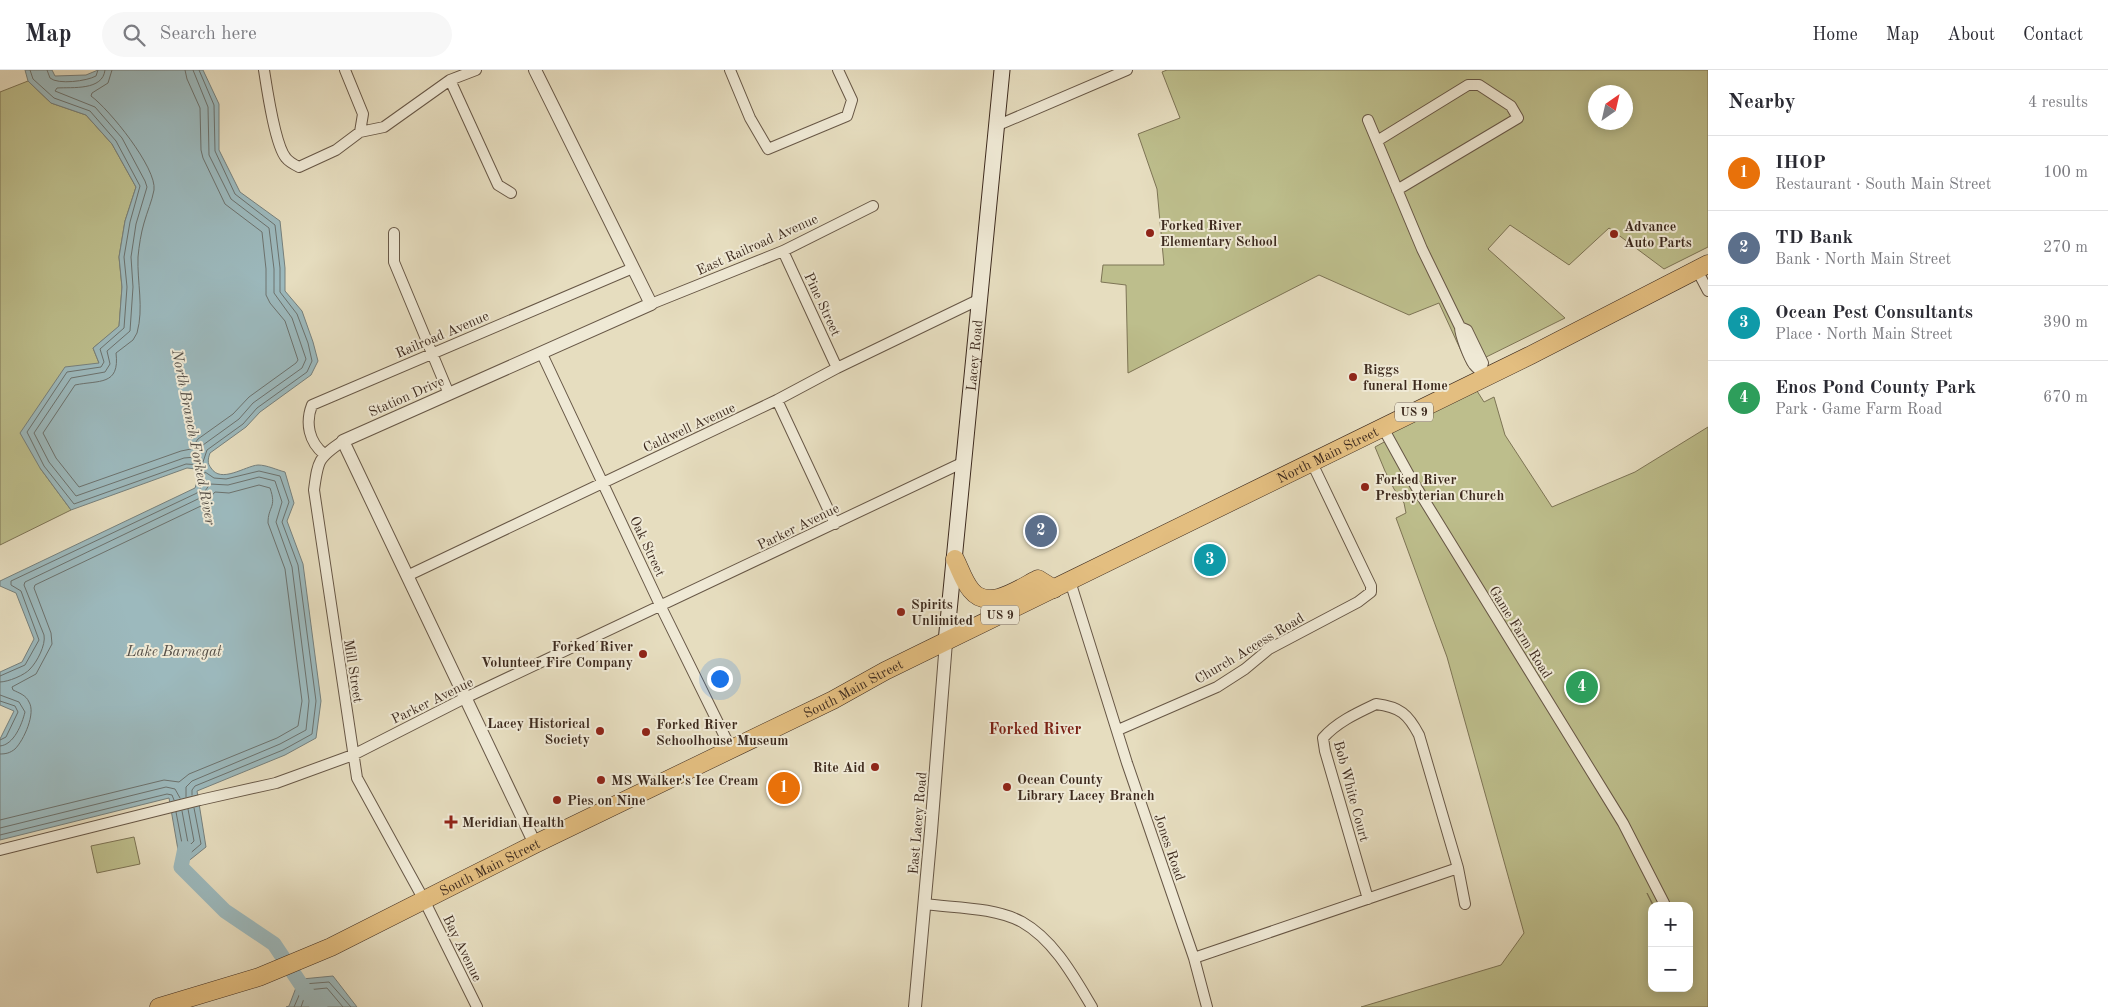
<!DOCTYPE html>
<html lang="en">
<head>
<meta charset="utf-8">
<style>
  body { margin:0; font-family:"Old Standard TT",serif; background:#f7f7f7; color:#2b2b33 }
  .controls { position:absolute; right:15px; bottom:15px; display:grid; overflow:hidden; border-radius:10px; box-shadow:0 2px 12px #0003 }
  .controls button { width:45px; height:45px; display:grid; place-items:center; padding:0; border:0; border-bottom:1px solid #e1e1e2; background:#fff; color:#2b2b33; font:25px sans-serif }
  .compass { position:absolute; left:1588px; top:15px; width:45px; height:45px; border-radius:50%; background:#fff; box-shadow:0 2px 12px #0003; rotate:34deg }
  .you { position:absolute; left:719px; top:608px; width:18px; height:18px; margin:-12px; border:4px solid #fff; border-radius:50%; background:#1a73e8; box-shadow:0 0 0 8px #1a73e833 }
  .badge { display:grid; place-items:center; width:32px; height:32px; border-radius:50%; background:#ea580c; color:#fff; font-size:16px; font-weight:700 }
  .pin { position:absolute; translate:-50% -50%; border:2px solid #fff; box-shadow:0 1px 5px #0006 }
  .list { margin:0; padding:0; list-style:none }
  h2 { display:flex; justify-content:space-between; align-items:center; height:65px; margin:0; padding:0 20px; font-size:21px }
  h2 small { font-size:16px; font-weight:400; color:#7c7c81 }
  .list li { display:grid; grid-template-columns:32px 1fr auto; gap:15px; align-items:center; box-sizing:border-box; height:75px; padding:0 20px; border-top:1px solid #e1e1e2 }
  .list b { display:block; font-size:19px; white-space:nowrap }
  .list p { margin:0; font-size:16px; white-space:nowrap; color:#7c7c81 }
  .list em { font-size:16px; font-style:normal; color:#7c7c81 }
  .icon { flex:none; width:28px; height:28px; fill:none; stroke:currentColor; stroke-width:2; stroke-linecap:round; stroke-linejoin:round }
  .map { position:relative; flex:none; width:1708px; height:937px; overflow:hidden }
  header { display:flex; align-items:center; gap:30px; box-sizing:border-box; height:70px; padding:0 25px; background:#fff; border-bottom:1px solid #e1e1e2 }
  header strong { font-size:24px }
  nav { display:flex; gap:28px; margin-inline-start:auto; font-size:18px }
  .search { width:350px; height:45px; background:#f7f7f7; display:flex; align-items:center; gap:12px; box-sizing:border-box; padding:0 18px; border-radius:28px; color:#7c7c81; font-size:19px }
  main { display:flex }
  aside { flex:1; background:#fff }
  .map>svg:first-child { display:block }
  .green { fill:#bdbe8c; stroke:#7d7455; fill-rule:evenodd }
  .water { fill:#9cb9bd; stroke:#76807d }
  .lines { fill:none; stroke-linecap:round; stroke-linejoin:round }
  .shore { stroke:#6c726e; stroke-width:1 }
  .river { stroke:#9cb9bd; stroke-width:15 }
  .minor-casing { stroke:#675746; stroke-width:12 }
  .tertiary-casing { stroke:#675746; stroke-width:14 }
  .secondary-casing { stroke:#3d2a1e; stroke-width:17 }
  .trunk-casing { stroke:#3d2a1e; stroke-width:19 }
  .minor { stroke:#efe9d5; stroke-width:10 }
  .tertiary { stroke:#efe9d5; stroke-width:12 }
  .secondary { stroke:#efe9d5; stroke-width:15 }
  .trunk { stroke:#e3be80; stroke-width:18 }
  .poi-dot { fill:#8f2418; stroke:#efe9d5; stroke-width:2 }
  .labels { text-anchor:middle; stroke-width:4; stroke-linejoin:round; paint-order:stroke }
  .shield { fill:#efe9d5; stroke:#726355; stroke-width:1 }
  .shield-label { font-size:12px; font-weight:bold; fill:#3d2a1e }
  .poi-label { font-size:14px; font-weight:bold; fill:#3d2a1e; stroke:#efe9d5; text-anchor:start }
  .street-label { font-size:14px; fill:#3d2a1e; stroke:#efe9d5 }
  .water-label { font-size:15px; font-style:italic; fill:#554e46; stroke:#efe9d5 }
  .quarter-label { font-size:16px; font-weight:bold; fill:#7a1f14; stroke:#efe9d5 }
</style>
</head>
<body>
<header>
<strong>Map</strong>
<div class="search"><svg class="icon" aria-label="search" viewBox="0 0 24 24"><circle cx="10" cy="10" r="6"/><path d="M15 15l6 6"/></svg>Search here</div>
<nav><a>Home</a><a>Map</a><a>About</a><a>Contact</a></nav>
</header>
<main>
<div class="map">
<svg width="1708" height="937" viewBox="0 0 1708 937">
  <rect width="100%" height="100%" fill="#e6ddbf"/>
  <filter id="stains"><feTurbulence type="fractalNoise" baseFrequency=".004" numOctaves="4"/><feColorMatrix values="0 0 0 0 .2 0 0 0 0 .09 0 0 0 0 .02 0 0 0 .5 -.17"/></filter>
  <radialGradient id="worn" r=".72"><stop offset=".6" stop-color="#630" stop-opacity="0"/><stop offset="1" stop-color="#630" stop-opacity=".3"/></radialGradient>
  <!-- green -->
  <path class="green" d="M 1167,0 L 1708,0 L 1708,177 L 1664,199 L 1609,158 L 1569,195 L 1510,155 L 1488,179 L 1565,248 L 1468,296 L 1439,233 L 1409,245 L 1319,205 L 1128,303 L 1126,215 L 1101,212 L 1103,195 L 1164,195 L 1157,119 L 1138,64 L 1180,48 L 1162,2 ZM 1596,22 L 1626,22 L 1626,52 L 1596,52 Z
    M 28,11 L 51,33 L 86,45 L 112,74 L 136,117 L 125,151 L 119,187 L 122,217 L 119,257 L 93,278 L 99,293 L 40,398 L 71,440 L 0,475 L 0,22 Z
    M 1472,313 L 1484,332 L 1494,327 L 1505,365 L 1552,437 L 1635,402 L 1708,357 L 1708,937 L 1361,937 L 1501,895 L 1524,863 L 1447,587 L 1396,448 L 1406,443 L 1404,433 L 1394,419 L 1385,401 L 1375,377 L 1386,371 L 1383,358 ZM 1647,823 L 1654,836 L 1689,836 L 1689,918 L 1652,918 L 1653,836 Z
    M 134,767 L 140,794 L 97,803 L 91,776 Z"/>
  <!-- water -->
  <path class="water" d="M 25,0 L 52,0 L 55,6 L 86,5 L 98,0 L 203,0 L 219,34 L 219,80 L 240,122 L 280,151 L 285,198 L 285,221 L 302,241 L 313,272 L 318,291 L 311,305 L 260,342 L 246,357 L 210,383 C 208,389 207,393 211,398 C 221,414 245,396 258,395 C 267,395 277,400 285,402 L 294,433 L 287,451 L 303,494 L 321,631 L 316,668 L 285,685 L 197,721 L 206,777 L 181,797 L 169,728 L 0,770 L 0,669 L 14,641 L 0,635 L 0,602 L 22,592 L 34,569 L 16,523 L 0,516 L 0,511 L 195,418 L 198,409 L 196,399 L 187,398 L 71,440 L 40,398 L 20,363 L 65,297 L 99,293 L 93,278 L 119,256 L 122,217 L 119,187 L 125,151 L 136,117 L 112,74 L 86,45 L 51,33 L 28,11 Z
    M 333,906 L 357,937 L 286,937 L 289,936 L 297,915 L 302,909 Z"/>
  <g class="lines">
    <!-- shore -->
    <path class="shore" d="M 30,0 L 33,9 L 54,28 L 90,41 L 116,71 L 140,116 L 130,152 L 124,187 L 127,217 L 124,258 L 100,279 L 104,292 L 101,297 L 67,302 L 27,362 L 44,396 L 74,434 L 186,394 L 202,395 L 207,380 L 243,354 L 257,338 L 307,302 L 312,291 L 308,273 L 297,244 L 280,222 L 280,198 L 275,155 L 235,124 L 215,81 L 214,35 L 199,0
      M 47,0 L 50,8 C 58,15 87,11 96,6 L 98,0
      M 105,0 C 103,21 72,17 57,18 L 55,21 L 95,37 L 122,68 L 145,111 L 147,117 L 136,154 L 131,187 L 133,217 L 130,261 L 107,281 L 110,294 L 105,302 L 71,308 L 34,363 L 49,392 L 76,426 L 184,388 L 196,387 L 203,375 L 239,349 L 253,333 L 302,298 L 306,289 L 292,248 L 274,223 L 274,199 L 269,158 L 231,129 L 209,85 L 208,37 L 193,0
      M 112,0 L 108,13 L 92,23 L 91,26 C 109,39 157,98 154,120 C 152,131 147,142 144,153 C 141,163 139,176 138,187 C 137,212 144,238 137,263 L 133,270 L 116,283 C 120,316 99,310 75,315 L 43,363 L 56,388 L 79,417 L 181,381 L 191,379 L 198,369 L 233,344 L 249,327 L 296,293 L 298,290 L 285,251 L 270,233 L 266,225 L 266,199 L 262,162 L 225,134 L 203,88 L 201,80 L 200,38 L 187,9 L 185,0
      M 0,606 L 25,595 L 39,570 L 21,521 L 11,515 L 11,511 L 197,423 L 202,415 L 205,402 L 214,408 L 226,409 L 259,401 L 280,406 L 289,432 L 282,452 L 298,495 L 316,631 L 312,664 L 283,680 L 195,716 L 192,720 L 192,725
      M 0,612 C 8,612 25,605 30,599 C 37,592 46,575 44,565 L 24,515 L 25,512 L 200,428 L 210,414 L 228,415 L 259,407 L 275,411 L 282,432 L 276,452 L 292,497 L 309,631 L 306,660 L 280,674 L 192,711 L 186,717 L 186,727
      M 0,625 L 19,632 L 25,642 C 22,654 14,675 0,676
      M 0,631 L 15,636 L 18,642 L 6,667 L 0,670
      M 0,684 C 6,684 10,683 15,679 C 24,670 36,643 29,632 C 26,625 19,623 13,620 L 12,617 L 36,604 L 52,574 L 51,563 L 34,518 L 35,515 L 203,435 L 215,422 L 229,423 L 259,415 L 270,418 C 277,438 268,436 268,453 L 285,499 L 302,631 L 298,656 L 277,668 L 189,704 L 179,712 L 164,710 L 0,750
      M 182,741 L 188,773 L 191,774 L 194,771 L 188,739
      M 176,742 L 184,784 L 187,786 L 201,774 L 194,738
      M 0,758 L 166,717 L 175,719 L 180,728
      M 0,765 L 167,724 L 172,725 L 174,730
      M 294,937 L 304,914 L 329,912 L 351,937
      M 301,937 L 307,920 L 327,918 L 343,937"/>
    <!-- river -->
    <path class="river" d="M 185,778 L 181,797 L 225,841 L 274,874 L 306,922 L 320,937"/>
    <defs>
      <path id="minor" d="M 264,0 C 267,19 275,75 286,88 C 289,92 295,95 299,97 L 336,80 L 360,62 L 384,57 L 450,10 L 476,0
        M 345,0 L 363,44 L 360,62
        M 730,0 L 750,48 L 768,79 L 847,46 L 852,30 L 838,0
        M 450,10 L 498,115 L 511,123
        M 1368,50 L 1422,179 L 1460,257
        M 996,56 L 1127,0
        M 1377,71 L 1468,15 L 1479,15 L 1511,36 L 1518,48 L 1397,120
        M 394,163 L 394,192 L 449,324
        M 783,181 L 837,298
        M 1697,200 L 1708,221
        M 651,234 L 783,181 L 873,136
        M 542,284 L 661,537 L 731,679
        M 1481,299 L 1483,293 L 1467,260 L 1460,257 C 1460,265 1469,288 1474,295 C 1478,300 1482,301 1485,307
        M 777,330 L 835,454
        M 1383,358 L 1410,407 L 1623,753 L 1664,833
        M 343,371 C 318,388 318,390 314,420 L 357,708 L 424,830 L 477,937
        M 324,384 C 309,372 305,353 312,335 L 633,198
        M 407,506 L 777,330 L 837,298 L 980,229
        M 1070,511 L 1127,693 L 1194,888 L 1207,937
        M 1118,660 L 1217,617 L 1245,599 L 1269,579 L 1358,532 L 1371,522 L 1371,516 L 1312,393
        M 0,780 L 200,730 L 276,713 L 353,685 L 465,628 L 964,392
        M 1458,798 L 1465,834
        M 924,834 C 955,838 994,837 1022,852 C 1054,870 1074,907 1092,937
        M 1194,888 L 1458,798 L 1419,665 C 1408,644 1400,637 1376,634 C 1357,643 1337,652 1323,668 L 1325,681 L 1368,829"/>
      <path id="tertiary" d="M 535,0 L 651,234 L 343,371 L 535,774
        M 915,937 L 931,761 L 946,572"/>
      <g id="secondary">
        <path id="s1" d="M 946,572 L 1002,0"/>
      </g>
      <g id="trunk">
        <path d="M 955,489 C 960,499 964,512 971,520 C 988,542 1020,518 1038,509 L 1054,519"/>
        <path id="s2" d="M 159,937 L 259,907 L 331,877 L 535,774 L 833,630 L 885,601 L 1531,285 L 1708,194"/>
      </g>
    </defs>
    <!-- minor casing -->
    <use href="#minor" class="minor-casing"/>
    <!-- tertiary casing -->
    <use href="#tertiary" class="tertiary-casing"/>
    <!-- secondary casing -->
    <use href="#secondary" class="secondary-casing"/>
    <!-- trunk casing -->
    <use href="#trunk" class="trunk-casing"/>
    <!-- minor -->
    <use href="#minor" class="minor"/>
    <!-- tertiary -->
    <use href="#tertiary" class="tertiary"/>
    <!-- secondary -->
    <use href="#secondary" class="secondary"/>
    <!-- trunk -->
    <use href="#trunk" class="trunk"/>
  </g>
  <!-- markers -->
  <g class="poi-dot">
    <circle cx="1150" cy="163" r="5"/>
    <circle cx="1614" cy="164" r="5"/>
    <circle cx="1353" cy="307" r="5"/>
    <circle cx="1365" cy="417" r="5"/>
    <circle cx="901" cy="542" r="5"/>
    <circle cx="643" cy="584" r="5"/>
    <circle cx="600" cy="661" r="5"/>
    <circle cx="646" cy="662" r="5"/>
    <circle cx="875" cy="697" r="5"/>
    <circle cx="601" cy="710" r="5"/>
    <circle cx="1007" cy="717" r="5"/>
    <circle cx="557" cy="730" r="5"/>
    <path d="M448.5 744.5h5v5h5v5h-5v5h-5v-5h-5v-5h5z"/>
  </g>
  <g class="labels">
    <!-- shield labels -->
    <g class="shield">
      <rect x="1395" y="332.5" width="38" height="19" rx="4"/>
      <rect x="981" y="535.5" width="38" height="19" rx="4"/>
    </g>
    <g class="shield-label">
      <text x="1414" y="346">US 9</text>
      <text x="1000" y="549">US 9</text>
    </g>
    <!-- poi labels -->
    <g class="poi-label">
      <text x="1160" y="160">Forked River<tspan x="1160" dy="16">Elementary School</tspan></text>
      <text x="1624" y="161">Advance<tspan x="1624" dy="16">Auto Parts</tspan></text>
      <text x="1363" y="304">Riggs<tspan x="1363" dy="16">funeral Home</tspan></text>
      <text x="1375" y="414">Forked River<tspan x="1375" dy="16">Presbyterian Church</tspan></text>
      <text x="911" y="539">Spirits<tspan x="911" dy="16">Unlimited</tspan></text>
      <text x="633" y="581" text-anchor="end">Forked River<tspan x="633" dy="16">Volunteer Fire Company</tspan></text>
      <text x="590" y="658" text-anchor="end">Lacey Historical<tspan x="590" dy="16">Society</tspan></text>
      <text x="656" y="659">Forked River<tspan x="656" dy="16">Schoolhouse Museum</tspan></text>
      <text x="865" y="702" text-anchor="end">Rite Aid</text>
      <text x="1017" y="714">Ocean County<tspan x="1017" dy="16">Library Lacey Branch</tspan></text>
      <text x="611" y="715">MS Walker's Ice Cream</text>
      <text x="567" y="735">Pies on Nine</text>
      <text x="462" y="757">Meridian Health</text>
    </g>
    <!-- street labels -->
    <g class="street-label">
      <text transform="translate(757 174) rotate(-24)" y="5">East Railroad Avenue</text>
      <text transform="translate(823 234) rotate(65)" y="5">Pine Street</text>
      <text transform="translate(442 264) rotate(-23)" y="5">Railroad Avenue</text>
      <text dy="5" stroke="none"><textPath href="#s1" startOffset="288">Lacey Road</textPath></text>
      <text transform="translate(406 326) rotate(-24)" y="5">Station Drive</text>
      <text transform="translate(689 357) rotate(-25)" y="5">Caldwell Avenue</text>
      <text dy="5" stroke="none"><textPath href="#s2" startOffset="1294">North Main Street</textPath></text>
      <text transform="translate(798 456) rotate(-26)" y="5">Parker Avenue</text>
      <text transform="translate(648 476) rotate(65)" y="5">Oak Street</text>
      <text transform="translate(1521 562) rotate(58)" y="5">Game Farm Road</text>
      <text transform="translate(1249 578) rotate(-31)" y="5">Church Access Road</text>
      <text transform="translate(354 601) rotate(81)" y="5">Mill Street</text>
      <text dy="5" stroke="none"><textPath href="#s2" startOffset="765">South Main Street</textPath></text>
      <text transform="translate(432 630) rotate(-26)" y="5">Parker Avenue</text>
      <text transform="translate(1352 721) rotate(75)" y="5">Bob White Court</text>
      <text transform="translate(917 753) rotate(-85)" y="5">East Lacey Road</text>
      <text transform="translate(1170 777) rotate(71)" y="5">Jones Road</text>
      <text dy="5" stroke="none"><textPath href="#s2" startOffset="360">South Main Street</textPath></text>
      <text transform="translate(463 878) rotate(64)" y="5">Bay Avenue</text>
    </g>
    <!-- water labels -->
    <g class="water-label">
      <text transform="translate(194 367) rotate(79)" y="5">North Branch Forked River</text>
      <text x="174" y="586">Lake Barnegat</text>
    </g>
    <!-- quarter labels -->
    <g class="quarter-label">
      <text x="1035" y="664">Forked River</text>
    </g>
  </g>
  <rect width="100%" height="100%" filter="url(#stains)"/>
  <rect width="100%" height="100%" fill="url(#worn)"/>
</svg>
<div class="controls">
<button>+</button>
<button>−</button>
</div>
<svg class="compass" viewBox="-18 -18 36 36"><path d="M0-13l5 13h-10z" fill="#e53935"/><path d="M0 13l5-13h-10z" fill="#7c7c81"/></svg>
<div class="you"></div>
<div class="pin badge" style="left:784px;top:718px;background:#e8710a">1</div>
<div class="pin badge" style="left:1041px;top:461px;background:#5c6f8a">2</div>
<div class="pin badge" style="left:1210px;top:490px;background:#0f9aa8">3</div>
<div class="pin badge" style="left:1582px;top:617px;background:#2e9e5b">4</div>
</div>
<aside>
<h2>Nearby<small>4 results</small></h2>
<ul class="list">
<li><span class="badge" style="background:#e8710a">1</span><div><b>IHOP</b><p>Restaurant · South Main Street</p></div><em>100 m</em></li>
<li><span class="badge" style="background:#5c6f8a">2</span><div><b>TD Bank</b><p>Bank · North Main Street</p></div><em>270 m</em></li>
<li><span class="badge" style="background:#0f9aa8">3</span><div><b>Ocean Pest Consultants</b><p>Place · North Main Street</p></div><em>390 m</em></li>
<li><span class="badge" style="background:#2e9e5b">4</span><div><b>Enos Pond County Park</b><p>Park · Game Farm Road</p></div><em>670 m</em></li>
</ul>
</aside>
</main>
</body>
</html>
